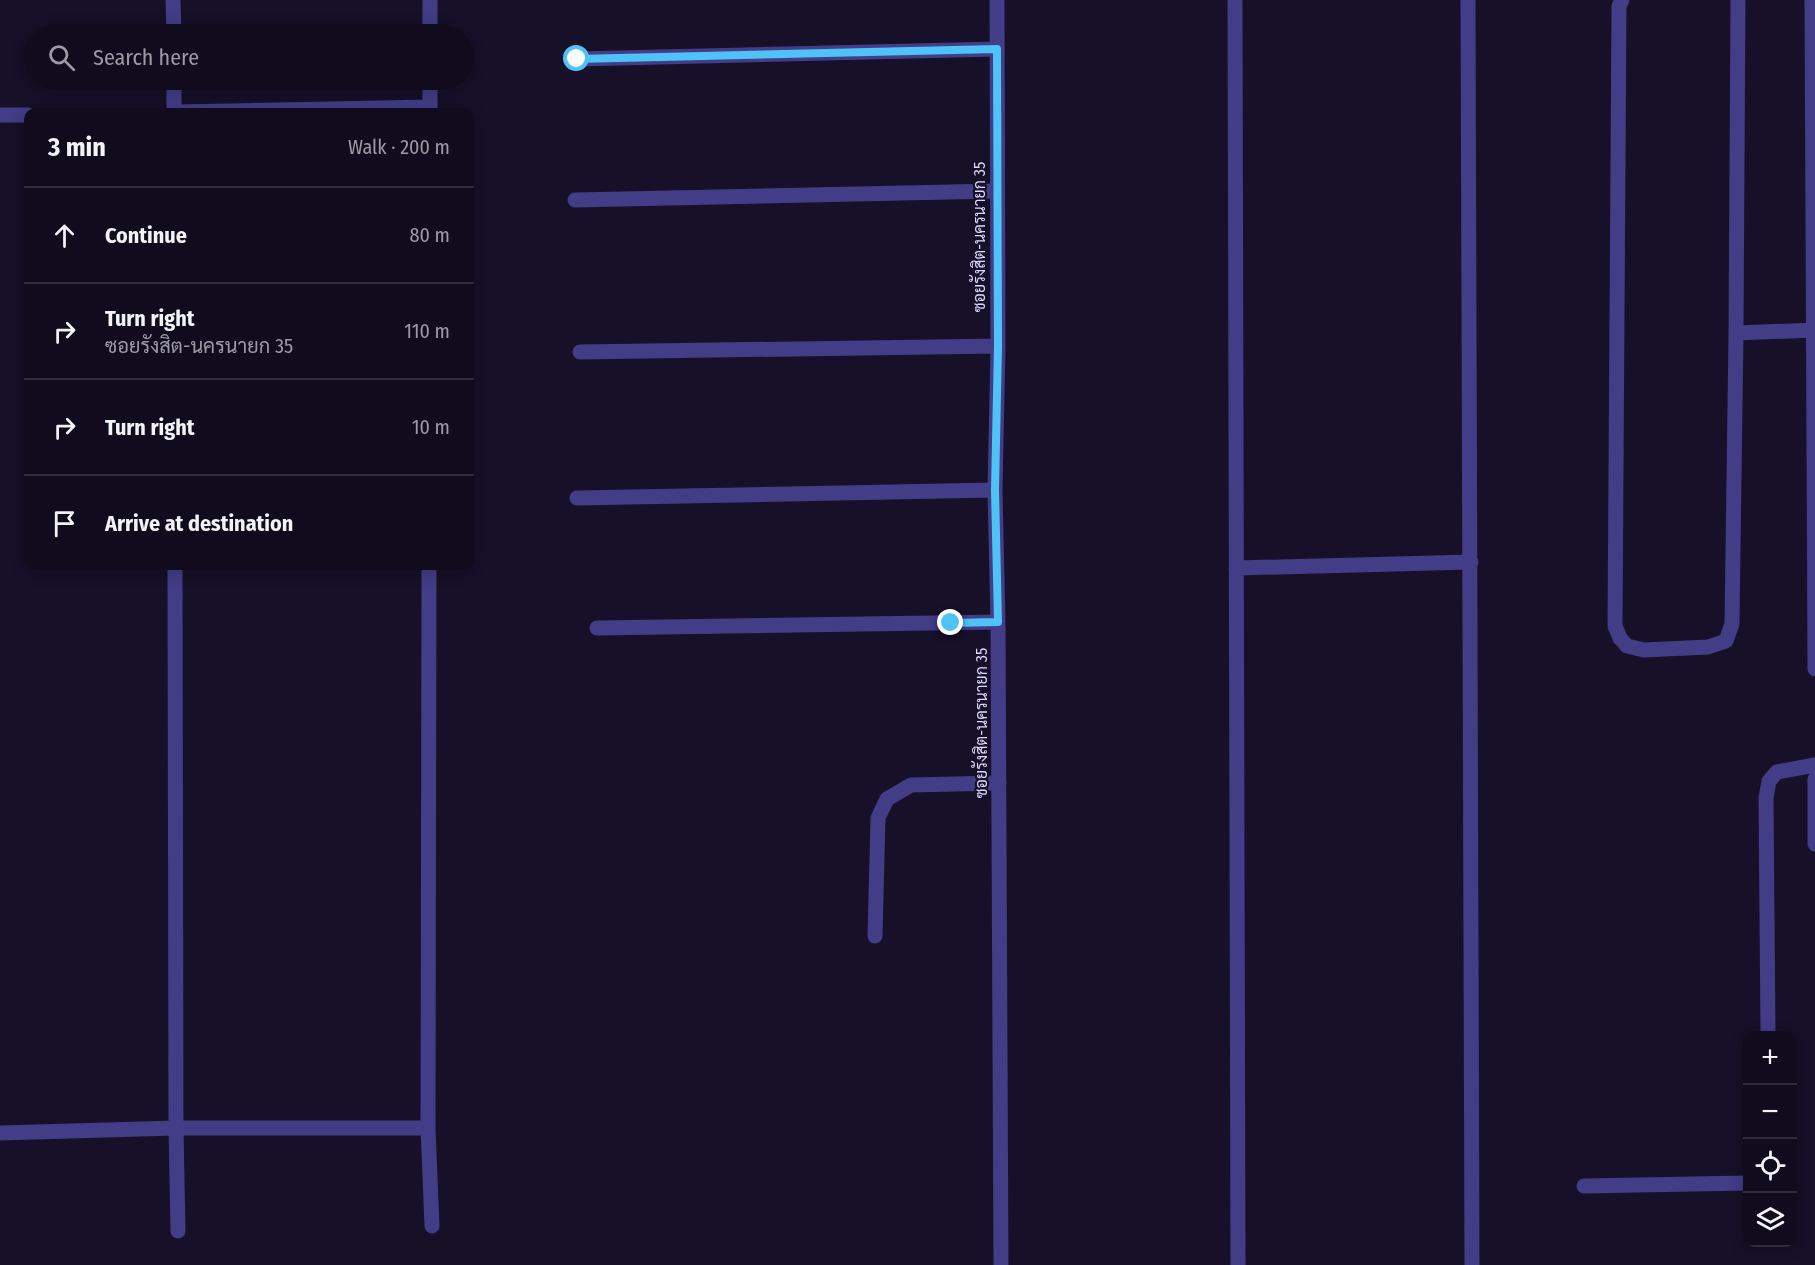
<!DOCTYPE html>
<html lang="en">
<head>
<meta charset="utf-8">
<style>
  body { margin:0; font-family:"Fira Sans Condensed",Sarabun,sans-serif; background:#1e1a2b; color:#f1f3f6 }
  .controls { position:absolute; right:18px; bottom:18px; display:grid; overflow:hidden; border-radius:12px; box-shadow:0 3px 15px #0003 }
  .controls button { width:54px; height:54px; display:grid; place-items:center; padding:0; border:0; border-bottom:2px solid #302c3c; background:#100c1e; color:#f1f3f6; font:30px sans-serif }
  .stop { position:absolute; width:18px; height:18px; margin:-14px; border:4px solid #4fc3f7; border-radius:50%; background:#fff }
  .stop.end { background:#4fc3f7; border-color:#fff; box-shadow:0 2px 6px #0008 }
  .list { margin:0; padding:0; list-style:none }
  h2 { display:flex; justify-content:space-between; align-items:center; height:78px; margin:0; padding:0 24px; font-size:26px }
  h2 small { font-size:20px; font-weight:400; color:#9c9ba4 }
  .list li { display:grid; grid-template-columns:39px 1fr auto; gap:18px; align-items:center; box-sizing:border-box; height:96px; padding:0 24px; border-top:2px solid #302c3c }
  .list b { display:block; font-size:22px; white-space:nowrap }
  .list p { margin:0; font-size:20px; white-space:nowrap; color:#9c9ba4 }
  .list em { font-size:20px; font-style:normal; color:#9c9ba4 }
  .icon { flex:none; width:33px; height:33px; fill:none; stroke:currentColor; stroke-width:2; stroke-linecap:round; stroke-linejoin:round }
  .map { position:relative; flex:none; width:1815px; height:1265px; overflow:hidden }
  .search { position:absolute; background:#100c1e; box-shadow:0 3px 15px #0003; left:24px; top:24px; width:450px; height:66px; display:flex; align-items:center; gap:15px; box-sizing:border-box; padding:0 21px; border-radius:33px; color:#9c9ba4; font-size:22px }
  .panel { position:absolute; background:#100c1e; box-shadow:0 3px 15px #0003; left:24px; top:108px; width:450px; height:462px; border-radius:12px }
  .map>svg:first-child { display:block }
  .lines { fill:none; stroke-linecap:round; stroke-linejoin:round }
  .service { stroke:#433c86; stroke-width:15 }
  .minor { stroke:#433c86; stroke-width:15 }
  .route { stroke:#4fc3f7; stroke-width:8 }
  .labels { text-anchor:middle; stroke-width:4.5; stroke-linejoin:round; paint-order:stroke }
  .street-label { font-size:16px; fill:#ded8ff; stroke:#161028 }
</style>
</head>
<body>
<div class="map">
<svg width="1815" height="1265" viewBox="0 0 1815 1265">
  <rect width="100%" height="100%" fill="#161028"/>
  <g class="lines">
    <!-- service -->
    <path class="service" d="M 875,936 L 878,818 L 887,799 L 911,785 L 999,783
      M 1768,1036 L 1766,798 L 1769,781 L 1777,772 L 1815,765
      M 1584,1186 L 1748,1183"/>
    <!-- minor -->
    <path class="minor" d="M 173,0 L 174,34
      M 430,0 L 430,34
      M 997,0 L 998,346 L 995,490 L 998,622 L 1001,1265
      M 1235,0 L 1238,1265
      M 1468,0 L 1472,1265
      M 1622,0 L 1619,6 L 1615,626 L 1620,638 L 1627,646 L 1644,650 L 1708,647 L 1726,641 L 1732,624 L 1736,333 L 1738,0
      M 1812,0 L 1815,669
      M 577,59 L 997,49
      M 174,80 L 174,112
      M 430,80 L 430,112
      M 180,112 L 430,107
      M 0,115 L 28,115
      M 575,200 L 997,191
      M 1736,333 L 1814,330
      M 580,352 L 998,346
      M 577,498 L 995,490
      M 175,566 L 176,1128 L 178,1231
      M 429,566 L 428,1128 L 432,1226
      M 1236,568 L 1471,562
      M 597,628 L 998,622
      M 1815,779 L 1815,844
      M 0,1133 L 176,1128 L 428,1128"/>
  </g>
  <g class="lines">
    <!-- route -->
    <path class="route" d="M 577,59 L 997,49 L 998,346 L 995,490 L 998,622 L 951,623"/>
  </g>
  <g class="labels">
    <!-- street labels -->
    <g class="street-label">
      <text transform="translate(979 237) rotate(-90)" y="6">ซอยรังสิต-นครนายก 35</text>
      <text transform="translate(981 723) rotate(-90)" y="6">ซอยรังสิต-นครนายก 35</text>
    </g>
  </g>
</svg>
<div class="controls">
<button>+</button>
<button>−</button>
<button><svg class="icon" aria-label="locate" viewBox="0 0 24 24"><circle cx="12" cy="12" r="6"/><path d="M12 2v4M12 18v4M2 12h4M18 12h4"/></svg></button>
<button><svg class="icon" aria-label="layers" viewBox="0 0 24 24"><path d="M12 4l9 5-9 5-9-5zM3 14l9 5 9-5"/></svg></button>
</div>
<div class="stop" style="left:577px;top:59px"></div>
<div class="stop end" style="left:951px;top:623px"></div>
<div class="search"><svg class="icon" aria-label="search" viewBox="0 0 24 24"><circle cx="10" cy="10" r="6"/><path d="M15 15l6 6"/></svg>Search here</div>
<section class="panel">
<h2>3 min<small>Walk · 200 m</small></h2>
<ul class="list">
<li><svg class="icon" aria-label="ahead" viewBox="0 0 24 24"><path d="M12 20V5M6 11l6-6 6 6"/></svg><div><b>Continue</b></div><em>80 m</em></li>
<li><svg class="icon" aria-label="right" viewBox="0 0 24 24"><path d="M7 20v-9h11M14 6l5 5-5 5"/></svg><div><b>Turn right</b><p>ซอยรังสิต-นครนายก 35</p></div><em>110 m</em></li>
<li><svg class="icon" aria-label="right" viewBox="0 0 24 24"><path d="M7 20v-9h11M14 6l5 5-5 5"/></svg><div><b>Turn right</b></div><em>10 m</em></li>
<li><svg class="icon" aria-label="arrive" viewBox="0 0 24 24"><path d="M6 21V4h12l-3 4 3 4H6"/></svg><div><b>Arrive at destination</b></div></li>
</ul>
</section>
</div>
</body>
</html>
